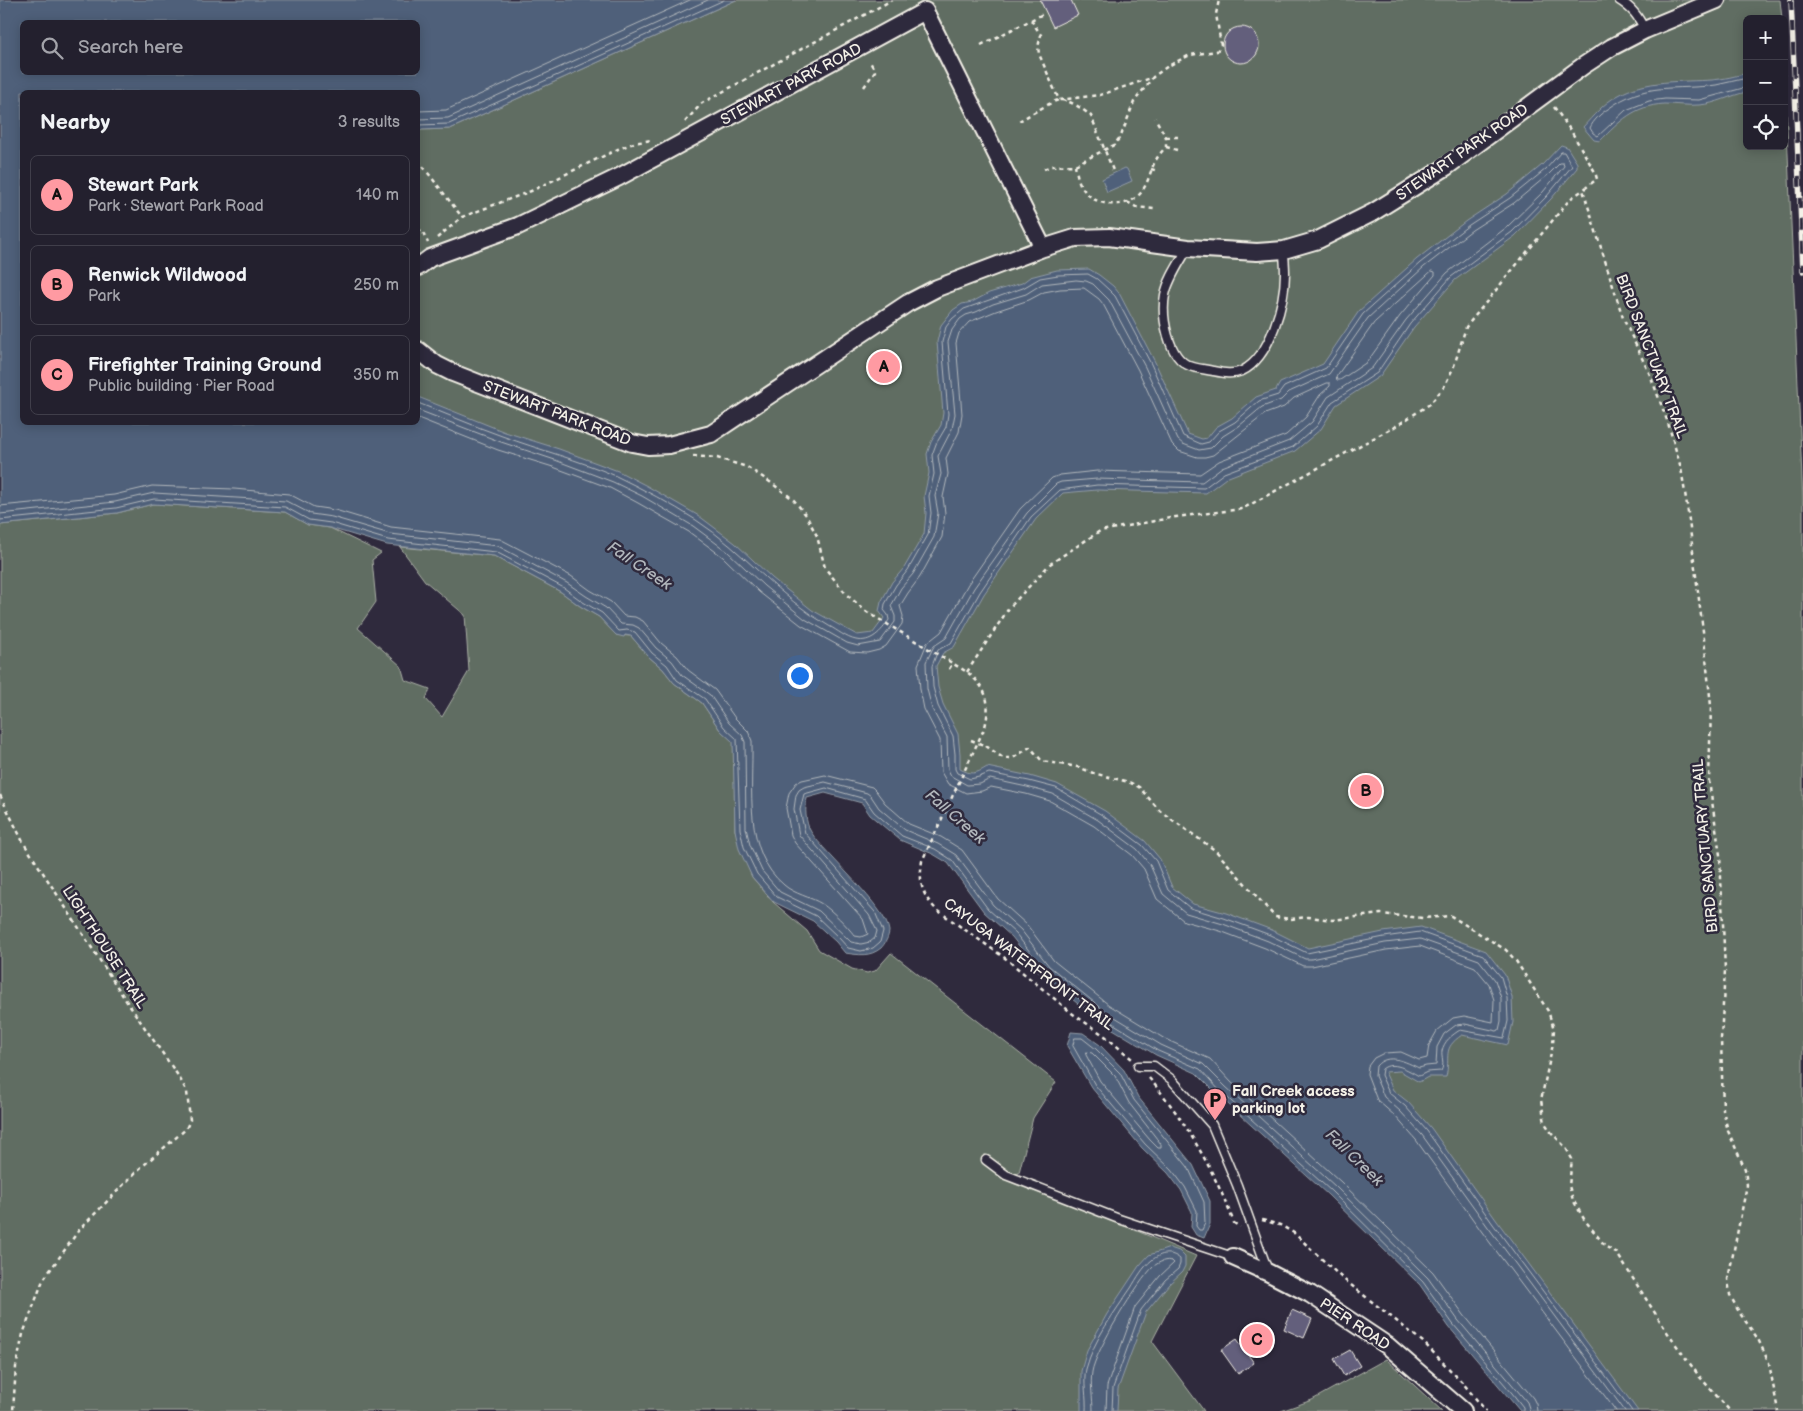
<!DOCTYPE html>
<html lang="en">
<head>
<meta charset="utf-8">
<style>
  body { margin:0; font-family:"Balsamiq Sans",sans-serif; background:#2b2836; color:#f1f3f6 }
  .controls { position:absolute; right:15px; top:15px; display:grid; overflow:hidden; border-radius:8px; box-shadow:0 2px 12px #0003 }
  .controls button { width:45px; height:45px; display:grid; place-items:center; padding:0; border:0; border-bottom:1px solid #403e4a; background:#23202e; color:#f1f3f6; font:25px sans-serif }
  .you { position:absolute; left:799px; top:675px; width:18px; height:18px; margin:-12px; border:4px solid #fff; border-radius:50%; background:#1a73e8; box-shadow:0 0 0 8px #1a73e833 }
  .badge { display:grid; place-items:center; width:32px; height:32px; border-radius:50%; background:#ff9aa2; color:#111; font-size:16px; font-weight:700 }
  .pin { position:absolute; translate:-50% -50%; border:2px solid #fff; box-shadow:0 1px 5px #0006 }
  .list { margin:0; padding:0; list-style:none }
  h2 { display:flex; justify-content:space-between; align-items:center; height:65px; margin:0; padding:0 20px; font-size:21px }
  h2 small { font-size:16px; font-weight:400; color:#a3a3aa }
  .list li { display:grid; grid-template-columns:32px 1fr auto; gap:15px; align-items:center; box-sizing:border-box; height:80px; margin:0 10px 10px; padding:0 10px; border:1px solid #403e4a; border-radius:8px }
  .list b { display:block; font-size:19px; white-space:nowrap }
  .list p { margin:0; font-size:16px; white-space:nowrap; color:#a3a3aa }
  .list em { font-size:16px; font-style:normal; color:#a3a3aa }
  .icon { flex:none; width:28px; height:28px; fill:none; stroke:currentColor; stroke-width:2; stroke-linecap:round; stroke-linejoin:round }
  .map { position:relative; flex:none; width:1803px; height:1411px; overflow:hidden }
  .search { position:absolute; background:#23202e; box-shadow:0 2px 12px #0003; left:20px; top:20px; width:400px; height:55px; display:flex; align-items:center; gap:12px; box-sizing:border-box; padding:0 18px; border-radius:8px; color:#a3a3aa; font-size:19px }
  .panel { position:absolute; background:#23202e; box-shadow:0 2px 12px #0003; left:20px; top:90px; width:400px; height:335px; border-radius:8px }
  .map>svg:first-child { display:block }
  .green { fill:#606d62; stroke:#aaafa5 }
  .water { fill:#4f617a; stroke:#919ba6; fill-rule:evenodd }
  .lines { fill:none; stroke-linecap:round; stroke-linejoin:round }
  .shore { stroke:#b2b7bc; stroke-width:1 }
  .building { fill:#635e7c; stroke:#f4f1e8 }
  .service-casing { stroke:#f4f1e8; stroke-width:11 }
  .minor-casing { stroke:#f4f1e8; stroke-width:20 }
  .path { stroke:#f4f1e8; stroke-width:2.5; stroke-dasharray:4 4; stroke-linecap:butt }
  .service { stroke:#2f2a3d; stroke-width:8 }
  .minor { stroke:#2f2a3d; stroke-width:16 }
  .rail-casing { stroke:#f4f1e8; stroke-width:5.5 }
  .rail { stroke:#2f2a3d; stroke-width:4; stroke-dasharray:11; stroke-linecap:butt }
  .labels { text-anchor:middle; stroke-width:5; stroke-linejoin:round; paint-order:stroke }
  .street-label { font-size:15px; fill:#f4f1e8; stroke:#2f2a3d }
  .poi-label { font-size:15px; font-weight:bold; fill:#f4f1e8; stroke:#2f2a3d; text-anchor:start }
  .water-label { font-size:16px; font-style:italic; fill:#b2b7bc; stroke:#2f2a3d }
</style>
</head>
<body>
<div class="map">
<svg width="1803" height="1411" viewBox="0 0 1803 1411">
  <rect width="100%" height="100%" fill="#2f2a3d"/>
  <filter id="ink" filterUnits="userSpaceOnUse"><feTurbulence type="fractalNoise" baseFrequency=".02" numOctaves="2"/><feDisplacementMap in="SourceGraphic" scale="10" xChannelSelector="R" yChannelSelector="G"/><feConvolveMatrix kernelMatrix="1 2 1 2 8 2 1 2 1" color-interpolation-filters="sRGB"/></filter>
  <g filter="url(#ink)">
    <!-- green -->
    <path class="green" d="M 736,0 L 1780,0 L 1782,19 L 1747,19 L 1747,146 L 1784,146 L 1784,61 L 1803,501 L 1803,1411 L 1577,1411 L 1521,1325 L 418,422 L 418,130 L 450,129 Z
      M 153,504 L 285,512 L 308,525 L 330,528 L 381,553 L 372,560 L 376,602 L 358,628 L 401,666 L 405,680 L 430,689 L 426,699 L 442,717 L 469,671 L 465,615 L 425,581 L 400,547 L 494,556 L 561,592 L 580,606 L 599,617 L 616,635 L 631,636 L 648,656 L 663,669 L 674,683 L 702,703 L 720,730 L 734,742 L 735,830 L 752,877 L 773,902 L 807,931 L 819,950 L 852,969 L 867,973 L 875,971 L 891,953 L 1056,1082 L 1033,1118 L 1017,1180 L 1196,1256 L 1152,1341 L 1204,1411 L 0,1411 L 0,525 L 117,513 Z
      M 1386,1359 L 1442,1411 L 1281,1411 L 1312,1400 Z"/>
    <!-- water -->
    <path class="water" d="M 0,0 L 736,0 L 450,129 L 418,130 L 418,92 L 22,92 L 22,422 L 418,422 L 418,397 L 505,432 L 559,449 L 618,471 L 647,486 L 699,516 L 735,543 L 772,578 L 812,610 L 857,635 L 873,633 L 884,618 L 879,611 L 881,602 L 892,582 L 904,568 L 924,534 L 926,513 L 924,496 L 929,473 L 927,454 L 931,442 L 941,425 L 943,413 L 937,342 L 941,325 L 953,310 L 962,304 L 972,302 L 989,293 L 1022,283 L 1030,277 L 1057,270 L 1089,269 L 1099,275 L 1113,286 L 1119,293 L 1155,362 L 1188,434 L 1202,439 L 1207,438 L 1216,427 L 1232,418 L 1256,397 L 1276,390 L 1280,383 L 1323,364 L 1359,311 L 1417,259 L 1466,221 L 1507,194 L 1542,165 L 1561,145 L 1567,147 L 1577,163 L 1577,168 L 1551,199 L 1515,236 L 1455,280 L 1414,327 L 1380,376 L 1336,405 L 1321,429 L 1295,451 L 1226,478 L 1206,493 L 1097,490 L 1063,493 L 1036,519 L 984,594 L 954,647 L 943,653 L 936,666 L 938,687 L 943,704 L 958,734 L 960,754 L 960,769 C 971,775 976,774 987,767 L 1030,776 L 1057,784 L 1105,811 L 1145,841 L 1160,859 L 1172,887 L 1193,904 L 1226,913 L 1272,930 L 1308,948 L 1383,932 L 1421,927 L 1486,951 L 1505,975 L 1512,997 L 1513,1022 L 1508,1045 L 1462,1035 C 1441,1049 1451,1056 1446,1077 L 1428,1077 L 1419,1082 L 1400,1071 L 1385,1072 L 1393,1090 L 1408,1102 L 1431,1128 L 1497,1221 L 1638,1411 L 1520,1411 L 1449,1327 L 1420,1285 L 1328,1195 L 1218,1095 L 1196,1073 L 1156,1055 L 1098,1020 L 1041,974 L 1012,937 L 984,912 L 948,863 L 933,854 L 900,840 L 870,815 L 862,803 L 825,793 L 807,798 C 805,808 805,822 811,832 C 825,854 887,908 889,931 C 889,936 885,944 881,948 C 870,957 859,955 845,953 L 836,942 L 813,921 L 774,902 L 752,877 L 739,849 L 735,830 L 733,742 L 720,730 L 702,703 L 674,683 L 663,669 L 648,656 L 631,636 L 625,635 L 624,637 L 616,635 L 599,617 L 580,606 L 561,592 L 494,556 L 387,545 L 330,528 L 308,525 L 285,512 L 153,504 L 117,513 L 0,525 ZM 22,22 L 418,22 L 418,72 L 22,72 Z
      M 1747,73 L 1747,92 C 1731,95 1716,104 1699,105 C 1687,106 1676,104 1664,104 C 1634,106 1620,121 1600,141 L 1594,140 L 1583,127 C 1593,116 1604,103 1617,96 C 1646,79 1681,82 1712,80 C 1724,79 1736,76 1747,73 Z
      M 1125,168 L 1127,169 L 1132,181 L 1107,192 L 1102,179 Z
      M 1071,1032 L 1083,1033 L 1100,1045 L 1124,1070 L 1138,1097 L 1193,1165 L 1210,1201 L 1210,1224 L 1204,1238 L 1196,1235 L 1191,1227 L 1192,1212 L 1181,1190 L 1168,1173 L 1142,1148 L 1091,1087 L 1067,1046 Z
      M 1170,1248 L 1179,1251 L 1185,1257 L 1185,1266 L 1182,1272 L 1169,1284 L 1146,1312 L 1118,1389 L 1117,1411 L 1081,1411 L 1081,1371 L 1087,1350 L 1107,1314 L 1139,1266 L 1149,1255 Z"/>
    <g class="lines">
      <!-- shore -->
      <path class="shore" d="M 1747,78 C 1737,80 1726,83 1716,85 C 1675,91 1645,81 1608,109 C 1601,113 1593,121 1590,128 L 1593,133 L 1598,136 L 1626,110 L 1649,101 L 1665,99 L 1699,100 L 1747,87
        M 418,111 L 446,110 L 690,0
        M 418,119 L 448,118 L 708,0
        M 418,125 L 449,124 L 724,0
        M 1432,271 L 1435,272 L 1435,275 L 1400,316 L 1367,362 L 1340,380 L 1337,380 L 1336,377 L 1374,323 Z
        M 418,403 C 446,414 474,426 502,436 C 540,450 579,460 616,476 C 643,489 671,504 696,520 C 744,551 779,598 829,626 C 837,630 846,638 856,640 C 871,643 881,632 889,620 L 888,615 L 884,610 L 885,604 L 896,585 L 908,570 L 928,535 L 931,513 L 929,496 L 934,474 L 932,455 L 936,444 L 946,427 L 948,414 L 942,342 L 946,327 L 952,319 L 964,309 L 1023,288 L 1040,278 L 1058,275 L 1088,274 L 1097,279 L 1109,290 L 1115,296 L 1151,364 L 1183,436 L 1201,444 L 1209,442 L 1219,431 L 1235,422 L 1259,401 L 1278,395 L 1284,387 L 1326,368 L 1363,314 L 1420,263 L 1469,225 L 1510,198 L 1546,169 L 1561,152 L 1564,152 L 1572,166 L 1547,196 L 1512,232 L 1451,277 L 1410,324 L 1377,373 L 1332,402 L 1317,426 L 1293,447 L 1224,473 L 1204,488 L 1097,485 L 1060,490 L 1031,517 L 980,592 L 951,643 L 938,650 L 932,666 L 933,687 L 938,706 L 953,736 L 955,754 L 955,769 L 957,773 L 970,779 L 979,777 L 989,773 L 1029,781 L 1056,788 L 1102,815 L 1142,845 L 1156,861 L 1168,890 L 1190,908 L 1224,918 L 1270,935 L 1307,953 L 1384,937 L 1420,932 L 1483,955 L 1501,977 L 1507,998 L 1508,1021 L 1504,1038 L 1460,1030 C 1452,1035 1444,1041 1442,1051 C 1441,1058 1445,1064 1441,1071 L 1427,1072 L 1419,1076 C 1408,1070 1393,1060 1382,1069 L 1381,1075 L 1389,1093 L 1405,1106 L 1427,1131 L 1493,1224 L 1632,1411
        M 418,410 L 501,442 L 555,460 L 613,482 L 642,496 L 693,526 L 728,552 L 764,586 L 805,619 L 847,643 L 858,646 L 880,642 L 895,622 L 895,616 L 891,606 L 901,588 L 913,574 L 934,537 L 938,513 L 935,496 L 941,474 L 938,456 L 952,429 L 955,414 L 948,342 L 952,330 L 960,319 L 966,315 L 976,312 L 993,304 L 1026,294 L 1042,284 L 1076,280 L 1086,281 L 1093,284 L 1109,300 L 1145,367 L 1178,440 L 1183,444 L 1199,450 L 1211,448 L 1223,436 L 1239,426 L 1262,407 L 1281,400 L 1289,392 L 1329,374 L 1368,318 L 1424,267 L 1472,230 L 1514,203 L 1549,174 L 1560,163 L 1563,163 L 1564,166 L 1543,192 L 1507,227 L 1447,273 L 1406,320 L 1372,368 L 1328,397 L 1312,422 L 1289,441 L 1222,467 L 1202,482 L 1097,479 L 1061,482 L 1056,484 L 1027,513 L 974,588 L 946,638 L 934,646 L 926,662 L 927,689 L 932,709 L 947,737 L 948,769 L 951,776 L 967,785 L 980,784 L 990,779 L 1027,787 L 1053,794 L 1098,820 L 1137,849 L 1150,865 L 1163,894 L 1186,913 L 1223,924 L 1268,941 L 1305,959 L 1311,959 L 1385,943 L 1420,939 L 1479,960 L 1495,980 L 1501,998 L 1501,1021 L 1499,1030 L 1497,1031 L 1465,1024 L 1456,1025 L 1444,1034 L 1437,1047 L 1436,1065 L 1426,1066 L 1419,1068 C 1406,1062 1388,1052 1376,1066 L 1375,1076 L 1384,1097 L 1400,1111 L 1422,1135 L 1488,1227 L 1625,1411
        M 418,418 L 498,450 L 553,467 L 610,488 L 638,503 L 689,532 L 723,557 L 759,592 L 801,625 L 850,652 L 867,653 L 879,650 L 886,646 L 902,624 L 903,616 L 900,606 L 908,593 L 920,577 L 942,537 L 945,513 L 943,497 L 948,474 L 946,458 L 959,432 L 962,414 L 956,343 L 959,333 L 969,322 L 996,311 L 1029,300 L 1044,292 L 1060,289 L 1084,288 L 1099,299 L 1103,304 L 1138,370 L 1172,444 L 1179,451 L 1197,457 L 1205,457 L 1213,455 L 1265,414 L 1284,407 L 1294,398 L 1327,383 L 1330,383 L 1330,386 L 1320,395 L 1306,417 L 1286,435 L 1219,461 L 1200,474 L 1097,471 L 1060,475 L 1052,478 L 1020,509 L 968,584 L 941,632 L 927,643 L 918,665 L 920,689 L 924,709 L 940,740 L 941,772 L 948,784 L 966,793 L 982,791 L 991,787 L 1026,794 L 1050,801 L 1094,826 L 1132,855 L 1144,869 L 1157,899 L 1184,921 L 1220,931 L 1265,948 L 1303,966 L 1312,966 L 1386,950 L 1420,946 L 1475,967 L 1489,984 L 1494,1000 L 1493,1022 L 1464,1016 L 1453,1018 L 1437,1031 L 1429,1045 L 1427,1058 L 1419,1060 L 1401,1052 L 1384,1053 L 1374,1058 L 1368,1066 L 1367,1074 L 1377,1100 L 1395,1116 L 1416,1140 L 1482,1232 L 1616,1411
        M 0,506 L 114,495 L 152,486 L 234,489 L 289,494 L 314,507 L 335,510 L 391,527 L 500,539 L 571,576 L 590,590 L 611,602 L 624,616 L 635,617 L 643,621 L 661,643 L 677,656 L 688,670 L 715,690 L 735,718 L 748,731 L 752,741 C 753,789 743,851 784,885 C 794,894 811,897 822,904 C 834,912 846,925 855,936 L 861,937 L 868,934 L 863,919 L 795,843 L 791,835 L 786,808 L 789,793 L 796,783 L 802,780 L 825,775 L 872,787 L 876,791 L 885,803 L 909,824 L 941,837 L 962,850 L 998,899 L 1027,925 L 1054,961 L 1109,1005 L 1165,1039 L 1210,1059 L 1231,1082 L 1341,1182 L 1433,1272 L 1464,1315 L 1533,1398 L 1536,1404 L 1537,1411
        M 0,514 L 115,502 L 154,493 L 286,501 L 311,514 L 332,517 L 390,534 L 498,546 L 567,583 L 586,596 L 606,608 L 621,624 L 633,625 L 639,628 L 656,648 L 672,661 L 682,675 L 710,695 L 729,723 L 742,735 L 745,742 L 746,828 L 750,845 L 762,871 L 780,892 L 819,911 L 851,942 L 861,944 L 870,942 L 875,938 L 877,931 L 869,915 L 799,835 L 794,809 L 796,795 L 799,790 L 804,787 L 825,782 L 867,793 L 871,796 L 879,808 L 905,830 L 938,844 L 956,855 L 993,905 L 1021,930 L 1049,966 L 1105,1011 L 1161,1045 L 1203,1064 L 1226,1087 L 1336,1187 L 1428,1278 L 1458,1320 L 1527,1402 L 1530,1411
        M 0,520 L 116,508 L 154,499 L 285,507 L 309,520 L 331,523 L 388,540 L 496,552 L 564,588 L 583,602 L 602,613 L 619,631 L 627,630 L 635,632 L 652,653 L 667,665 L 677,680 L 705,699 L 724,727 L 737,739 L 740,829 L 744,847 L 757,874 L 777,897 L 816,916 L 839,938 L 848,948 L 861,951 L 873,948 L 880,942 L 883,931 L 875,912 L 805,833 L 800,810 L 804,794 L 826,788 L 865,799 L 874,812 L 902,836 L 935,849 L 952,860 L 988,909 L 1016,934 L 1045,971 L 1101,1016 L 1158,1051 L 1200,1069 L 1221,1092 L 1331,1191 L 1423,1282 L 1453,1324 L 1512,1393 L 1523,1407 L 1523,1411
        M 1075,1038 L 1082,1038 L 1096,1049 L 1120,1073 L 1134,1100 L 1188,1167 L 1204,1202 L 1205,1223 L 1202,1230 L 1199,1230 L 1196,1226 L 1197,1211 L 1185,1187 L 1172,1170 L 1145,1144 L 1095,1085 L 1073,1046 Z
        M 1087,1052 L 1092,1053 L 1115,1076 L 1129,1103 L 1161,1144 L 1161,1148 L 1158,1148 L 1150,1140 L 1100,1081 L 1086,1055 Z
        M 1086,1411 C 1087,1398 1083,1382 1086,1369 C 1094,1339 1114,1313 1131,1288 C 1137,1278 1143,1267 1152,1260 C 1161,1253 1171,1251 1180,1259 L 1180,1264 L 1178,1269 L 1165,1280 L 1141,1310 L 1113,1388 L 1112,1411
        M 1093,1411 C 1093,1398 1090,1385 1092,1372 C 1095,1351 1138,1281 1154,1266 C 1159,1262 1166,1259 1172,1261 L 1174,1263 L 1160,1276 L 1135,1307 L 1107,1386 L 1106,1411"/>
    </g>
    <!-- building -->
    <path class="building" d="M 1040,0 L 1071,0 L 1078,15 L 1053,27 Z
      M1223 45a18 18 0 1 1 36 0a18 18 0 1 1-36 0Z
      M 1292,1310 L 1312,1319 L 1304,1338 L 1284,1329 Z
      M 1237,1339 L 1254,1363 L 1238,1374 L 1221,1350 Z
      M 1350,1350 L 1360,1366 L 1344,1376 L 1334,1359 Z"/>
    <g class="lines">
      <defs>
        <path id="service" d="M 1619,0 C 1632,8 1638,16 1645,30
          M 1188,248 C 1180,262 1168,279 1165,295 C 1161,316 1168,358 1190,366 C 1197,369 1206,369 1213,371 C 1223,373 1232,375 1242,371 C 1271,357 1285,301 1285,273 C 1285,265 1284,257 1284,250
          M 1138,1066 L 1154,1066 L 1171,1079 L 1212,1125 L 1237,1185 L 1268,1271
          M 986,1160 L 1006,1175 L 1119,1219 L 1233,1257"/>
        <path id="minor" d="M 1043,248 L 1075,238 L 1109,237 L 1188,248 L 1257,252 L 1284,250 L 1318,240 L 1372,213 L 1446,167 L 1583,66 L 1612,47 L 1645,30 L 1717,0
          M 418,267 L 430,258 L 518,226 L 619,177 L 925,11 L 1043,248 L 937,288 L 908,303 L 711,434 L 669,445 L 648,446 L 632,443 L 453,373 L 437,365 L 418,350
          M 1233,1257 L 1269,1273 L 1310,1294 L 1388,1346 L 1463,1411"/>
      </defs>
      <!-- service casing -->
      <use href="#service" class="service-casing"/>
      <!-- minor casing -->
      <use href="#minor" class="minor-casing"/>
      <!-- path -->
      <path class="path" d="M 1031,20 L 1043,14
        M 981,45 L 1031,20 L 1041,35 L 1038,47 L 1039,54 L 1059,100 L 1100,95 L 1151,78
        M 864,87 L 875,71 L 869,60
        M 1554,107 L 1571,131 L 1595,172 L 1597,179 L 1583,190
        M 1019,121 C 1027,117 1052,101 1059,100 C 1069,99 1084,110 1091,116 L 1114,173
        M 685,122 L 702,103 L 892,0
        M 1166,137 L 1178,137
        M 1166,147 L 1177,150
        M 418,160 L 462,217
        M 1075,165 C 1077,173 1078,184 1084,190 C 1097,209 1133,210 1144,188 C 1153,172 1150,163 1166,147 L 1166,137 L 1155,118
        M 1044,169 L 1051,166 L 1075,165 L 1114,145 L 1121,136 L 1134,102 L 1153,77 L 1168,66 L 1190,55 L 1217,51 L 1221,45 L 1216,14 L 1219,0
        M 1151,169 L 1158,171
        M 1127,202 L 1136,207 L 1154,209
        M 418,232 L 422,230 L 428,243
        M 437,238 L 462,217 L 531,191 L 618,149 L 634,143 L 651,140
        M 693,456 L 717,458 L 747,467 L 770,482 L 793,499 L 806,515 L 817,536 L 825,568 L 847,595 L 867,612 L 967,672 C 987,688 991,702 985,727 L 922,861 C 919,882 921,895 937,910 L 1005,958 L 1073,1014 L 1105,1036 L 1132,1059
        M 949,669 L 953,663
        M 967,672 L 1009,608 L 1050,564 L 1100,531 L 1176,517 L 1242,509 L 1396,426 L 1430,404 L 1444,387 L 1454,366 L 1466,327 L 1570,199 L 1583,190 L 1623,318 L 1651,377 L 1668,423 L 1681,468 L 1687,505 L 1704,639 L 1711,706 L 1709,781 L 1720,855 L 1725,970 L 1721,1039 L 1723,1110 L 1728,1131 L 1745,1169 L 1747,1185 L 1728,1279 L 1730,1295 L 1739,1312 L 1758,1339 L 1769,1363 L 1778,1411
        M 971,740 L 986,746 L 1003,758 L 1013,758 L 1030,747 L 1042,761 L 1078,767 L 1093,773 L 1129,782 L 1139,787 L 1160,811 L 1216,851 L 1275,917 L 1290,919 L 1308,917 L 1332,920 L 1381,914 L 1423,918 L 1451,916 L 1506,950 L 1516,961 L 1548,1011 L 1554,1029 L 1553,1044 L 1541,1100 L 1545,1123 L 1551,1132 L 1566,1148 L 1572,1159 L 1569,1186 L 1573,1200 L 1584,1219 L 1606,1247 L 1616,1252 L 1671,1338 L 1699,1376 L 1730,1411
        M 0,795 L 23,842 L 127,1002 L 179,1077 L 187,1092 L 190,1120 L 186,1129 L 138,1170 L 79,1230 L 43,1280 L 23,1334 L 16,1367 L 13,1411
        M 1149,1078 C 1186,1121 1214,1170 1234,1223 L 1240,1227
        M 1262,1220 L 1280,1225 L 1294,1233 L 1342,1278 L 1423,1342 L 1462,1382 L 1486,1411"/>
      <!-- service -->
      <use href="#service" class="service"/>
      <!-- minor -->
      <use href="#minor" class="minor"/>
      <defs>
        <path id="rail" d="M 1791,0 L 1803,271"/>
      </defs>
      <!-- rail casing -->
      <use href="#rail" class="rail-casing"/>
      <!-- rail -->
      <use href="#rail" class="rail"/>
    </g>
  </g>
  <!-- icons -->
  <defs>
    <symbol id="parking-pin" viewBox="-11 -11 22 30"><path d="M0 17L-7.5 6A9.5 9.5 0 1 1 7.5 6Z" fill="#ff9aa2" stroke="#2f2a3d"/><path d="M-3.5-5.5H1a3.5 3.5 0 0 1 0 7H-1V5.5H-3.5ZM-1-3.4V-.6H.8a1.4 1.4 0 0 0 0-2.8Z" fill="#111"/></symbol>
  </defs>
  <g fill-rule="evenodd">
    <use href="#parking-pin" x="1201" y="1086" width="28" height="38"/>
  </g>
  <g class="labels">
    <!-- street labels -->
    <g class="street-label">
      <text transform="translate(791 84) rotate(-28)" y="5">STEWART PARK ROAD</text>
      <text transform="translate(1462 152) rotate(-35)" y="5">STEWART PARK ROAD</text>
      <text transform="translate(1652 356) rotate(69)" y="5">BIRD SANCTUARY TRAIL</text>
      <text transform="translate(557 413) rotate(21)" y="5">STEWART PARK ROAD</text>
      <text transform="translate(1705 846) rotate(-95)" y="5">BIRD SANCTUARY TRAIL</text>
      <text transform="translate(105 947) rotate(57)" y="5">LIGHTHOUSE TRAIL</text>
      <text transform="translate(1029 964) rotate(37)" y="5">CAYUGA WATERFRONT TRAIL</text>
      <text transform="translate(1355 1324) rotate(34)" y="5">PIER ROAD</text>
    </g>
    <!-- poi labels -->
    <g class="poi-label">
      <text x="1232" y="1096">Fall Creek access<tspan x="1232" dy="17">parking lot</tspan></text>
    </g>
    <!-- water labels -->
    <g class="water-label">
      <text transform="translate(640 565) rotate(34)" y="6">Fall Creek</text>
      <text transform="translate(956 816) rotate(41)" y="6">Fall Creek</text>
      <text transform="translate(1355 1157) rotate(44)" y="6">Fall Creek</text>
    </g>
  </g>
</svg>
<div class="controls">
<button>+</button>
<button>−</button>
<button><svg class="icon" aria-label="locate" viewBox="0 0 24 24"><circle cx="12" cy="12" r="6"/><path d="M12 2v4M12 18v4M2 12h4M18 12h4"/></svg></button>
</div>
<div class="you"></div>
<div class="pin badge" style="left:884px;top:367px">A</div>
<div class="pin badge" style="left:1366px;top:791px">B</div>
<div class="pin badge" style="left:1257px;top:1340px">C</div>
<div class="search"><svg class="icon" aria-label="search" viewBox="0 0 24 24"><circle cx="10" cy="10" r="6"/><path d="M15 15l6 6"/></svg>Search here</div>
<section class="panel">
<h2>Nearby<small>3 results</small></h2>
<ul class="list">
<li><span class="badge">A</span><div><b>Stewart Park</b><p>Park · Stewart Park Road</p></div><em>140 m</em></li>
<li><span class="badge">B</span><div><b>Renwick Wildwood</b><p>Park</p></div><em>250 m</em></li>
<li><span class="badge">C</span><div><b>Firefighter Training Ground</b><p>Public building · Pier Road</p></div><em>350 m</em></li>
</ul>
</section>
</div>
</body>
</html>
